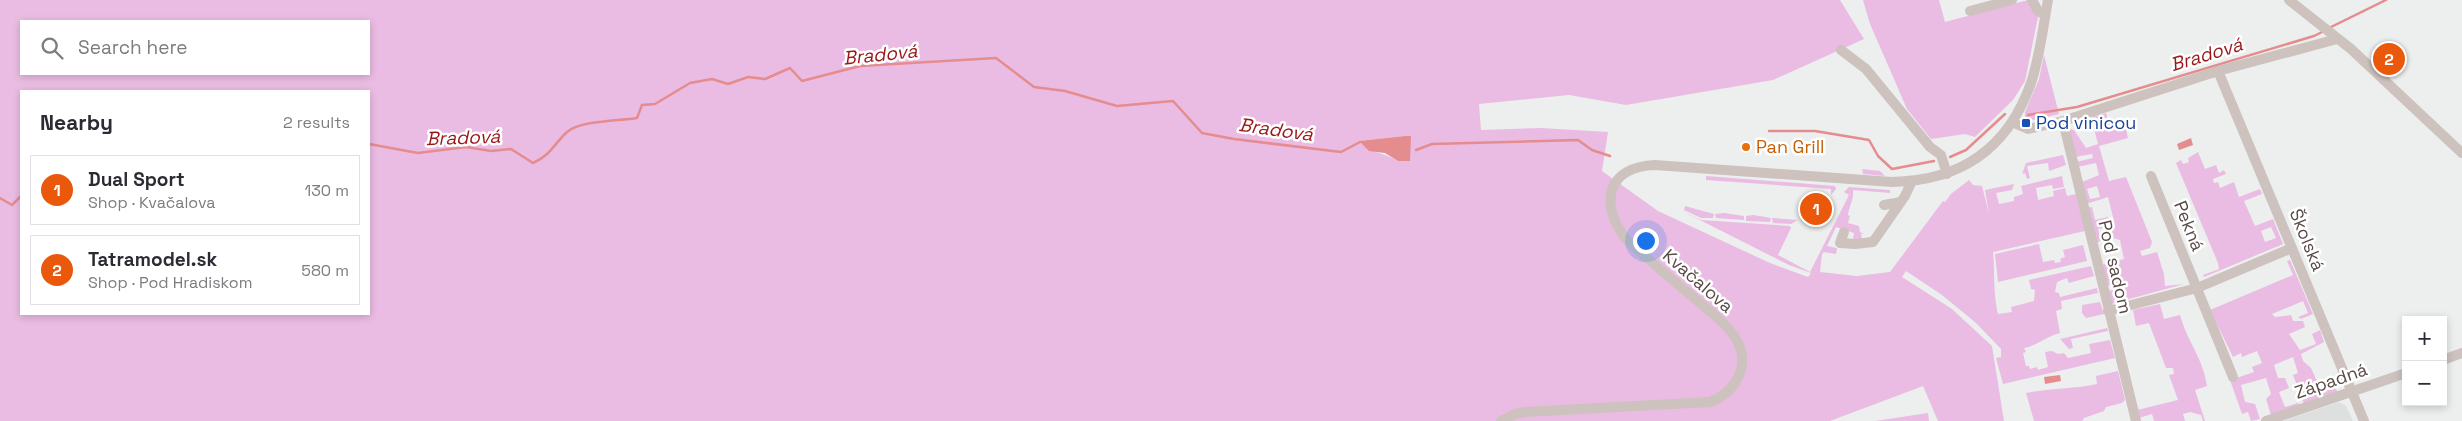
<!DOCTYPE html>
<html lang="en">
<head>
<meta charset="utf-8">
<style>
  body { margin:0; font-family:"Space Grotesk",sans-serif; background:#f7f7f7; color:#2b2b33 }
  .controls { position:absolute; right:15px; bottom:15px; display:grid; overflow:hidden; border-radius:0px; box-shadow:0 2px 8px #0003 }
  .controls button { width:45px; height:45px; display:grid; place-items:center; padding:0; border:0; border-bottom:1px solid #e1e1e2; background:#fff; color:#2b2b33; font:25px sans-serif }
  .you { position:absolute; left:1645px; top:240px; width:18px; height:18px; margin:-12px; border:4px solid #fff; border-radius:50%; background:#1a73e8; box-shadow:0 0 0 8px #1a73e833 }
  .badge { display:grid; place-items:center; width:32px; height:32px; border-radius:50%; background:#ea580c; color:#fff; font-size:16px; font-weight:700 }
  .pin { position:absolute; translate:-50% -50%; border:2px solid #fff; box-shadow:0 1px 5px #0006 }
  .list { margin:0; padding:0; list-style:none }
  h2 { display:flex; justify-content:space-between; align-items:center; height:65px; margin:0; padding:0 20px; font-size:21px }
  h2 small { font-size:16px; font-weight:400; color:#7c7c81 }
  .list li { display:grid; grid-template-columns:32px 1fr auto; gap:15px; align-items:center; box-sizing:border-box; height:70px; margin:0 10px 10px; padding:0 10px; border:1px solid #e1e1e2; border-radius:0px }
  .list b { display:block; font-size:19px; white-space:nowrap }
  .list p { margin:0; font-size:16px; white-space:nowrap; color:#7c7c81 }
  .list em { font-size:16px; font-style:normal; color:#7c7c81 }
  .icon { flex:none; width:28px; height:28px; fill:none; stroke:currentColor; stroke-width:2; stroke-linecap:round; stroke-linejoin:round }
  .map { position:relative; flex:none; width:2462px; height:421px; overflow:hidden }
  .search { position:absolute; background:#fff; box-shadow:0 2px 8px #0003; left:20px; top:20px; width:350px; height:55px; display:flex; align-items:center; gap:12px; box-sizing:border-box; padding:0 18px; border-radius:0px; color:#7c7c81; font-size:19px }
  .panel { position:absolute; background:#fff; box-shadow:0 2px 8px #0003; left:20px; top:90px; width:350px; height:225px; border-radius:0px }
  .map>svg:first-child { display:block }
  .education { fill:#dde0df }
  .green { fill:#eabce3; fill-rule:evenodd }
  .water { fill:#e48c8e }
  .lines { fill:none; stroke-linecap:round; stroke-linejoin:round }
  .stream { stroke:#e48c8e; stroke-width:2.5 }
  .street { stroke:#cdc2be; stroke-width:10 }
  .transit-dot { fill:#1a4fb4; stroke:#fff; stroke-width:2 }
  .food-dot { fill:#e8710a; stroke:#fff; stroke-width:2 }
  .labels { text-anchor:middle; stroke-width:5; stroke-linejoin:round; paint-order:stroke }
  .transit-label { font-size:18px; fill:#164399; stroke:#fff; text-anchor:start }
  .food-label { font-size:18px; fill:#c56008; stroke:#fff; text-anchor:start }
  .street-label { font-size:18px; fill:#584a46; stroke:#fff }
  .water-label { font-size:19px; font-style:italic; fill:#9a1719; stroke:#fff }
</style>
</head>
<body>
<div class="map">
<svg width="2462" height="421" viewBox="0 0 2462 421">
  <rect width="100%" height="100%" fill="#ecefee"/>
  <!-- education -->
  <path class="education" d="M 2339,402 L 2346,406 L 2353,421 L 2283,421 Z"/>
  <!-- green -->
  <path class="green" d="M 0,0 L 1840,0 L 1864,39 L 1773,80 L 1626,105 L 1569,95 L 1479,104 L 1481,130 L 1541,128 L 1608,132 L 1602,171 L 1658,211 L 1770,263 L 1808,277 L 1811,273 L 1789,265 L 1680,210 L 1701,220 L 1790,226 L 1791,228 L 1778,255 L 1810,272 L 1849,195 L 1844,192 L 1849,187 L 1890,190 L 1890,193 L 1853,190 C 1854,200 1849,206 1848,215 L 1850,216 L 1848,223 L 1859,226 L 1860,232 L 1864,234 L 1861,234 L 1862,240 L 1853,240 L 1854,233 L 1836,227 L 1827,246 L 1837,248 L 1836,254 L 1824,252 L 1822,254 L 1820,272 L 1857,276 L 1890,272 L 1943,201 L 1945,202 L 1951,194 L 1969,180 L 1973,185 L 1982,186 L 1989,214 L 1985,190 L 2014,184 L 2012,190 L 1996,193 L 1999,204 L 2014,201 L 2014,197 L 2023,194 L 2021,186 L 2062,176 L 2064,187 L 2053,189 L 2052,185 L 2036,188 L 2038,200 L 2054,196 L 2053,191 L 2065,188 L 2067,196 L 2076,194 L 2085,231 L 1993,252 C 1995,273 1993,293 1998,314 L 2012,312 L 2011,307 L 2034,301 L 2035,290 L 2031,289 L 2029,280 L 2091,266 L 2094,276 L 2069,283 L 2067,278 L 2057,282 L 2055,292 L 2059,293 L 2060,297 L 2097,288 L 2098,293 L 2061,301 L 2062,309 L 2056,311 L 2060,333 C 2047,336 2038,345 2024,348 L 2026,352 L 2023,353 L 2026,366 L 2029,366 L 2030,369 L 2037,367 L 2038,370 L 2048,367 L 2045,352 L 2052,351 L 2058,354 L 2064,353 L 2068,358 L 2091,353 L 2089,344 L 2110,340 L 2115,358 L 2003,384 L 1996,358 L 2001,357 L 2001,349 L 1976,323 L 1942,295 L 1906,271 L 1902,277 L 1952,309 L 1992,346 L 2004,421 L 1938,421 L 1923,386 L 1830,421 L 0,421 ZM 21,21 L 369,21 L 369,74 L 21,74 ZM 21,91 L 369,91 L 369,314 L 21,314 ZM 1405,136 L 1411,137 L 1398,161 C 1383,152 1372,154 1359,141 Z
    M 1863,0 L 1939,0 L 1945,22 L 2028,0 L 2038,17 L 2025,81 L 2013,100 L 1975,137 L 1965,134 L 1931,139 L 1907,109 L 1870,24 Z
    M 2044,55 L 2059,114 L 2035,120 L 2025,119 L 2025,112 L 2039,79 Z
    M 2106,113 L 2111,128 L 2115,127 L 2116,130 L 2125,124 L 2128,138 L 2099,146 L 2109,181 L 2126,177 L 2152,242 L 2150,248 L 2140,251 L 2142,256 L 2157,252 L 2164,274 L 2165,286 L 2184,284 L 2111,304 L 2107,291 L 2113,290 L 2115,300 L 2126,297 L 2123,281 L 2106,286 L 2101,265 L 2124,259 L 2120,240 L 2113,238 L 2110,226 L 2098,229 L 2101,241 L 2095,243 L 2087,208 L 2092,207 L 2095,220 L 2108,217 L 2111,222 L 2114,221 L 2108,197 L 2086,204 L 2080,183 L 2099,175 L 2096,163 L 2077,167 L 2076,162 L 2093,158 L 2092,154 L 2075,157 L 2068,128 L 2074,130 L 2086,148 L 2098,144 L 2091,117 ZM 2097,186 L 2100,197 L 2090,199 L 2087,189 Z
    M 2198,152 L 2205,169 L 2216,165 L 2219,173 L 2224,170 L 2226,174 L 2213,179 L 2214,183 L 2218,182 L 2220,188 L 2234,182 L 2239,197 L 2260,189 L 2262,194 L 2244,201 L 2255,226 L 2273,219 L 2283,244 L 2204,277 L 2203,275 L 2219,269 L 2218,263 L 2176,163 L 2181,160 L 2183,164 L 2189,162 L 2188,158 ZM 2271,227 L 2276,238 L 2265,242 L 2261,231 Z
    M 2063,155 L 2066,165 L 2049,171 L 2048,163 L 2027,166 L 2030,178 L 2027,179 L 2025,173 L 2022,174 L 2026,163 Z
    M 1862,169 L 1880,171 L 1885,176 L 1863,174 Z
    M 1706,176 L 1835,186 L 1836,189 L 1831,195 L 1831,189 L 1706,180 Z
    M 1685,206 L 1714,214 L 1713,218 L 1701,218 L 1684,210 Z
    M 1724,213 L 1744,216 L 1744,220 L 1716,218 L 1715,214 Z
    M 1753,215 L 1771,218 L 1770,222 L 1746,221 L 1746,216 Z
    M 1772,218 L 1798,220 L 1791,224 L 1773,223 Z
    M 2039,244 L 2043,262 L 2054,260 L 2055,263 L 2061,262 L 2060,259 L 2065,257 L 2063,250 L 2083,245 L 2087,261 L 1998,282 L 1995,254 Z
    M 2290,260 L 2313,314 L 2301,319 L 2298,317 L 2308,313 L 2303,301 L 2272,314 L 2275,317 L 2291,315 L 2293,321 L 2303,321 L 2305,327 L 2289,334 L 2300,350 L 2316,344 L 2312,334 L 2320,330 L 2324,342 L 2301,354 L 2303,361 L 2311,368 L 2320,388 L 2331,383 L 2338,392 L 2304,404 L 2293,375 L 2298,373 L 2293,357 L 2274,365 L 2278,378 L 2285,378 L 2289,388 L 2279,392 L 2285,407 L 2298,403 L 2299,405 L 2271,415 L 2266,399 L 2271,394 L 2266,378 L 2241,385 L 2245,402 L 2255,404 L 2260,419 L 2251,421 L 2248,412 L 2242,414 L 2230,380 L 2254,372 L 2252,367 L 2262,363 L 2257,351 L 2242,357 L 2241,353 L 2233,357 L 2210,310 L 2293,275 L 2287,261 Z
    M 2100,302 L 2104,314 L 2086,318 L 2082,313 L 2082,305 Z
    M 2160,304 L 2164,319 L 2180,315 C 2187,341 2203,358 2207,386 L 2195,390 L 2205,421 L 2203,421 L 2201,415 L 2190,412 L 2183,414 L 2185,421 L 2154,421 L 2152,414 L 2139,418 L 2137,410 L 2178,400 L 2169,375 L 2174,374 L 2173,368 L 2166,368 L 2149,323 L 2136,326 L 2133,310 Z
    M 2107,328 L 2108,331 L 2071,339 L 2073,348 L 2069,349 L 2060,339 Z
    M 2118,371 L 2125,400 L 2122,403 L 2106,407 L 2104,411 L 2084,418 L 2082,421 L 2034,421 L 2026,393 C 2050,388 2073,389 2097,384 L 2096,376 Z
    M 1928,413 L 1929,421 L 1875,421 Z"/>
  <!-- water -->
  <path class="water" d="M 1405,136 L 1411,136 L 1410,161 L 1398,161 L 1385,153 L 1369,151 L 1359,141 Z
    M 2191,138 L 2193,145 L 2179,150 L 2177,144 Z
    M 2060,375 L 2061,381 L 2045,384 L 2044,377 Z"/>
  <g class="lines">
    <!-- stream -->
    <path class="stream" d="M 2329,28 L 2386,0
      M 2028,115 L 2077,107 L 2314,36 L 2324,31
      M 1769,131 L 1815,131 L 1869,140 L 1878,156 L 1892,169 L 1934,161
      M 369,144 L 418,153 L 466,147 L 491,151 L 511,149 L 533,163 C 551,155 553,145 567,132 C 581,120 619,121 637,118 L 642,105 L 655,104 L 690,83 L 712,79 L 728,84 L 748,77 L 765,79 L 790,68 L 802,81 L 860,66 L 996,58 L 1034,87 L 1065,91 L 1117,106 L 1173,101 L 1202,133 L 1234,139 L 1341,152 L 1360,142
      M 1416,150 L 1432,144 L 1578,140 L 1592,150 L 1610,156
      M 1950,157 L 1966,150 L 2005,114
      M 0,198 L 12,205 L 21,196"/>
    <!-- street -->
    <path class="street" d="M 2032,0 L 2038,11 L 2045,15
      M 2289,0 L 2351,49 L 2462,153
      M 1970,11 L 2012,0
      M 1841,50 L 1866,69 L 1930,147 L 1941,155 L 1947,174
      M 2218,71 L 2364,421
      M 2063,121 L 2136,421
      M 2012,122 L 2028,129 L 2063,121 L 2218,71 L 2337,39
      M 2151,176 L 2233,377
      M 1884,205 L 1901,202
      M 1844,232 L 1840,243 L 1855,244 L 1873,242 L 1905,196 L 1912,181
      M 2108,311 L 2197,288 L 2292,248
      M 2443,360 L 2462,353
      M 1501,421 L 1515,414 L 1525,412 L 1710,402 C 1734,393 1751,367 1737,341 C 1728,324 1709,311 1694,298 C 1671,278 1647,259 1625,238 C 1599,203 1607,167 1655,165 L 1892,182 C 1962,181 2008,148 2031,83 C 2040,56 2043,27 2048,0
      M 2266,421 L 2406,373"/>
  </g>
  <!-- markers -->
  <rect class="transit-dot" x="2021" y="118" width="10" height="10" rx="2.5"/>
  <circle class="food-dot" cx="1746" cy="147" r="5"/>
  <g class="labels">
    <!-- transit labels -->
    <g class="transit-label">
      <text x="2036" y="129">Pod vinicou</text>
    </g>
    <!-- food labels -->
    <g class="food-label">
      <text x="1756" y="153">Pan Grill</text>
    </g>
    <!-- street labels -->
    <g class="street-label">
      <text transform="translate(2189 226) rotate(68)" y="6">Pekná</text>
      <text transform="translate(2307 240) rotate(68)" y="6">Školská</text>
      <text transform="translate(2115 267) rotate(77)" y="6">Pod sadom</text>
      <text transform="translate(1698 281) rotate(41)" y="6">Kvačalova</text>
      <text transform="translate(2331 381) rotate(-19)" y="6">Západná</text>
    </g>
    <!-- water labels -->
    <g class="water-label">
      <text transform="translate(880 54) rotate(-6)" y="7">Bradová</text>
      <text transform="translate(2206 54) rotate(-17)" y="7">Bradová</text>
      <text transform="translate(1276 129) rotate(8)" y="7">Bradová</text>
      <text transform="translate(463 137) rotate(-2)" y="7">Bradová</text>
    </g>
  </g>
</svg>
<div class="controls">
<button>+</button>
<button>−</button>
</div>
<div class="you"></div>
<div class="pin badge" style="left:1816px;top:209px">1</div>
<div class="pin badge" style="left:2389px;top:59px">2</div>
<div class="search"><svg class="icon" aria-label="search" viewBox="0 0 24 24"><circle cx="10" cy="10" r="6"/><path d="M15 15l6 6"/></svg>Search here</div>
<section class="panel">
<h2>Nearby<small>2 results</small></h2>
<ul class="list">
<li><span class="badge">1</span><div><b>Dual Sport</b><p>Shop · Kvačalova</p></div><em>130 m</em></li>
<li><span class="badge">2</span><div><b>Tatramodel.sk</b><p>Shop · Pod Hradiskom</p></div><em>580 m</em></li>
</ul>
</section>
</div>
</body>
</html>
